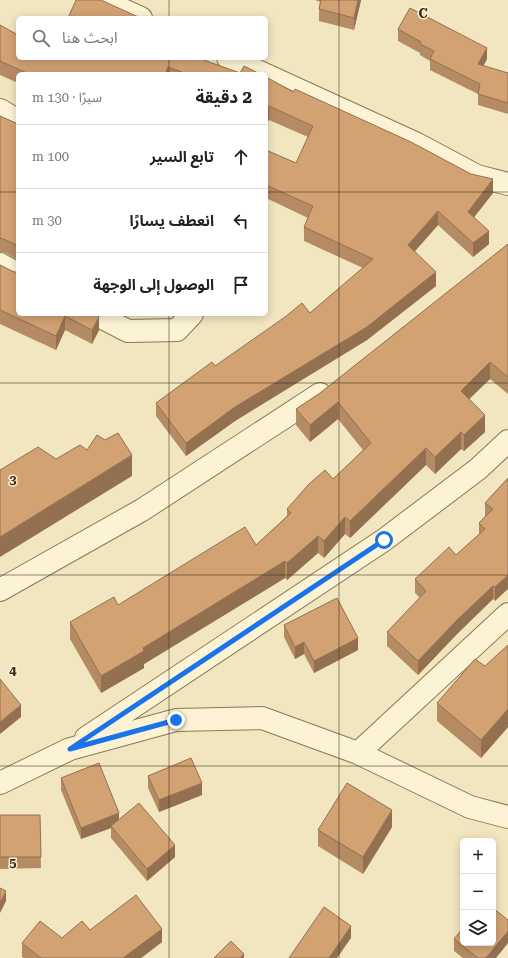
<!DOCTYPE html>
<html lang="ar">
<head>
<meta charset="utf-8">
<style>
  body { margin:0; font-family:"Roboto Serif","Noto Sans Arabic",serif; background:#f2f2f2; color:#222; direction:rtl }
  .controls { position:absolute; right:12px; bottom:12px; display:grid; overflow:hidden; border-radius:6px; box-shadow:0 2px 10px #0003 }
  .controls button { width:36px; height:36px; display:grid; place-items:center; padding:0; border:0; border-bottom:1px solid #e0e0e0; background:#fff; color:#222; font:20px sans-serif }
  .stop { position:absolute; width:12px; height:12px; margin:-9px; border:3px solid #1a73e8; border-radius:50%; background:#fff }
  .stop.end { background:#1a73e8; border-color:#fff; box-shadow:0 1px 4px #0008 }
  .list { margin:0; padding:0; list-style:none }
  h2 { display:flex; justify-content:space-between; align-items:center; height:52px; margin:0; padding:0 16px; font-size:17px }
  h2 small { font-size:13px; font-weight:400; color:#767676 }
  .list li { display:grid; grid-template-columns:26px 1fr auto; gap:12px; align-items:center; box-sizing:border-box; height:64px; padding:0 16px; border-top:1px solid #e0e0e0 }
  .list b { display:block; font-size:15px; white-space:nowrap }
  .list em { font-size:13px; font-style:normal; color:#767676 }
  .icon { flex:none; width:22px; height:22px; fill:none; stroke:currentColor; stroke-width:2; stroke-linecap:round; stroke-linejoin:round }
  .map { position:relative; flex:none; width:508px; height:958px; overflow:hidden; direction:ltr }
  .search { position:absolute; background:#fff; box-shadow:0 2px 10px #0003; left:16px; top:16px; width:252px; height:44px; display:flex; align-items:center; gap:10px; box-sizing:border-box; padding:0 14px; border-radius:6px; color:#767676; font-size:15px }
  .panel { position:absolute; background:#fff; box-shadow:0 2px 10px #0003; left:16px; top:72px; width:252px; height:244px; border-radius:6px; direction:rtl }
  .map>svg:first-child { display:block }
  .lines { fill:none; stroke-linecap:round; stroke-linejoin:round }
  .minor-casing { stroke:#8c7757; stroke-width:24 }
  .minor { stroke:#fbf3d4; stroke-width:22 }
  .wall { fill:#b58b63 }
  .shaded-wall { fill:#937150 }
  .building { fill:#d2a273; stroke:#937150 }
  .route { stroke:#1a73e8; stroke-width:5 }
  .grid { fill:none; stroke:#3a2d1c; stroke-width:1; stroke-opacity:0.55 }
  .grid-label { font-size:13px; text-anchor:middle; font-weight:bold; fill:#3a2d1c; stroke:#f8f0d1; stroke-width:3; stroke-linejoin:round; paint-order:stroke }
</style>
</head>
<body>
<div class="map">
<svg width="508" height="958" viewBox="0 0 508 958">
  <rect width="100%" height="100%" fill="#f1e6c0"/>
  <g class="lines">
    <defs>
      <path id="minor" d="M 101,0 L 141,18
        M 228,58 L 264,74
        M 266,75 L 417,144 L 477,176 L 508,184
        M 0,110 L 18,121
        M 0,264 L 18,274
        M 95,314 L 128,331 L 177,330 L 192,314
        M 0,590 L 142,510 L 320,394
        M 86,738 L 384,540 L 478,469 L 508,441
        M 358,753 L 508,614
        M 0,783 L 70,749 L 176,720 L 262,718 L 358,753 L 470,807 L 508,817"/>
    </defs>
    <!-- minor casing -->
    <use href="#minor" class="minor-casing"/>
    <!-- minor -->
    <use href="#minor" class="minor"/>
  </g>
  <!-- wall -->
  <path class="wall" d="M 315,0 L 361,0 L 354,30 L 319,21 L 319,9 L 320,2 Z
    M 0,25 L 18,58 L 198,58 L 240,73 L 260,74 L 18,74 L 18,83 L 0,75 Z
    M 398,29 L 487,59 L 483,66 L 508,73 L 508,114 L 478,105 L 478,94 L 430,70 L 430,61 L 420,55 L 420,53 L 398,41 Z
    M 266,77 L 493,193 L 474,217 L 489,244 L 473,257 L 438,225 L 415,251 L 436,286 L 367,340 L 235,421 L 186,456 L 156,416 L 156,403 L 215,366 L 310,313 L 363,268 L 304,241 L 304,227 L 308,218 L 266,198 L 266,150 L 296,163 L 308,137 L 269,120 Z
    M 0,116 L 18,124 L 18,260 L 6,253 L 0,252 Z
    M 508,244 L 508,394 L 490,379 L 469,399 L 485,432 L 464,451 L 461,449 L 435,474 L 426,465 L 350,538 L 345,534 L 324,558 L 318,553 L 287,580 L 285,578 L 144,664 L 144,668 L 101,693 L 70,639 L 70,622 L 118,605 L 256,545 L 287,516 L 287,509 L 333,479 L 363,450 L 338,419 L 310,442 L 296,425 L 296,409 L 320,393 Z
    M 0,265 L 95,314 L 99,330 L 92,344 L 65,330 L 56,350 L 0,324 Z
    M 508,478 L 495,601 L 493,599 L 457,634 L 418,675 L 387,646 L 387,632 L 420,598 L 415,593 L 415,579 L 456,555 L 479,534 L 479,523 L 485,516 L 485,503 Z
    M 284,625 L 358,650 L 314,673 L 304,654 L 295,659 L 284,637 Z
    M 508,645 L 508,727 L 481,758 L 437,721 L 437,703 L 485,666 Z
    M 148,776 L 202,795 L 159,812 L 148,788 Z
    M 61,778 L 119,820 L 175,857 L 147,881 L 111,838 L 111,828 L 81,839 L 61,790 Z
    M 0,815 L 40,815 L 41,868 L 0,869 Z
    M 392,827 L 363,874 L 318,846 L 318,830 Z
    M 90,930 L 162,942 L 141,958 L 24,958 L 22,957 L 22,943 L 62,938 Z
    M 454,939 L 496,958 L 463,958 L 454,951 Z"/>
  <!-- shaded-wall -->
  <path class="shaded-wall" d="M 358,0 L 361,0 L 354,30 L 354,18 Z
    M 487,48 L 487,59 L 478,76 L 478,64 Z
    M 168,67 L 168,74 L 165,74 Z
    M 269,106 L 269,120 L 266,126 L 266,113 Z
    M 493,179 L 493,193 L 468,225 L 468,212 Z
    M 438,211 L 438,225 L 408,259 L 408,245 Z
    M 489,231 L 489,244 L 473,257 L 473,243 Z
    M 436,272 L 436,286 L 367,340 L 235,421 L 186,456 L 186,443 L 235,407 Z
    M 65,316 L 65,330 L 56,350 L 56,336 Z
    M 99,317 L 99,330 L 92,344 L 92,330 Z
    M 490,362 L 490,379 L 461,407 L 461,391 Z
    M 338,402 L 338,419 L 310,442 L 310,425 Z
    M 485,415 L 485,432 L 464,451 L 464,435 Z
    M 461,432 L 461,449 L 435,474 L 435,457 Z
    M 426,448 L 426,465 L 350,538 L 350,521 Z
    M 132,455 L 132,476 L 0,557 L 0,537 Z
    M 345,517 L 345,534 L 324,558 L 324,541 Z
    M 318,536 L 318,553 L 287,580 L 287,563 Z
    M 285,561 L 285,578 L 144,664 L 144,668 L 101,693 L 101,676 L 143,648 Z
    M 508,575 L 508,589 L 495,601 L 495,587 Z
    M 493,586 L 493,599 L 457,634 L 418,675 L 418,661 L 457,620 Z
    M 358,638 L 358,650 L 314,673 L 314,661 Z
    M 304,642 L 304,654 L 295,659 L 295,647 Z
    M 21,705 L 21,717 L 0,734 L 0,722 Z
    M 508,709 L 508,727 L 481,758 L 481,740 Z
    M 202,783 L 202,795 L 159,812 L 159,800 Z
    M 392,810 L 392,827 L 363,874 L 363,857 Z
    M 119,813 L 119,825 L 111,826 L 111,828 L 81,839 L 81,828 Z
    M 175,845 L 175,857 L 147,881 L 147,869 Z
    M 6,891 L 6,901 L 0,913 L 0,903 Z
    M 351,926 L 351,938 L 337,958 L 329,958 Z
    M 162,929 L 162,942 L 141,958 L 123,958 Z
    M 508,931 L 508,943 L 496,958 L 486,958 Z
    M 244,954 L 244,958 L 240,958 Z"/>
  <!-- building -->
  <path class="building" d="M 76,0 L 101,0 L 136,16 L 144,18 L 68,18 Z
    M 321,0 L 358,0 L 354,18 L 319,9 Z
    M 410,8 L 487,48 L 478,64 L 508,73 L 508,103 L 478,94 L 480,84 L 430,59 L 434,51 L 420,44 L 421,42 L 398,29 Z
    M 0,25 L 18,35 L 18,58 L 198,58 L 240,73 L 244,66 L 260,74 L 187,74 L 168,67 L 165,74 L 29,74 L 0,61 Z
    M 266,77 L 293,92 L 295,89 L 411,142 L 471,174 L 493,179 L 468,212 L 489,231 L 473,243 L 438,211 L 408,245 L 436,272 L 367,327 L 235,407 L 186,443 L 156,403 L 212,362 L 215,366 L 285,317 L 302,303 L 310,313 L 373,259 L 304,227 L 313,206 L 266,185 L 266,150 L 296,163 L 313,126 L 269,106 L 266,113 Z
    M 0,116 L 18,124 L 18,246 L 6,240 L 0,238 Z
    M 508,244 L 508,377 L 490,362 L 461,391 L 485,415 L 464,435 L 461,432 L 435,457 L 426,448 L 350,521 L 345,517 L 324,541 L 318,536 L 287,563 L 285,561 L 143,648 L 144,651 L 101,676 L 70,622 L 114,597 L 118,605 L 245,527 L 256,545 L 291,513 L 287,509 L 309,484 L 325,470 L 333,479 L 371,443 L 338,402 L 310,425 L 296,409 L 320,393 Z
    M 0,265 L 12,271 L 18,273 L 18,314 L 95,314 L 99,317 L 92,330 L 65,316 L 56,336 L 0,310 Z
    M 118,433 L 132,455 L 0,537 L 0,470 L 38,447 L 56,459 L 80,445 L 87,450 L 97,435 L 105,440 Z
    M 508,478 L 508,575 L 495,587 L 493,586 L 457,620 L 418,661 L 387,632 L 426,591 L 415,579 L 449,547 L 456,555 L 485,529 L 479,523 L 493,509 L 485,503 Z
    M 337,598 L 358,638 L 314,661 L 304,642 L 295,647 L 284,625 Z
    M 508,645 L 508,709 L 481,740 L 437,703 L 475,659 L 485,666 Z
    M 0,679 L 21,705 L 0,722 Z
    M 191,758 L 202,783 L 159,800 L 148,776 Z
    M 99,763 L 119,813 L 81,828 L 61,778 Z
    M 347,783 L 392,810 L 363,857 L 318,830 Z
    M 139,803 L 175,845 L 147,869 L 111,826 Z
    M 0,815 L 40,815 L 41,857 L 0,857 Z
    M 0,888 L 6,891 L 0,903 Z
    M 136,895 L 162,929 L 123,958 L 41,958 L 22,943 L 40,921 L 62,938 L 82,921 L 90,930 Z
    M 324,907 L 351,926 L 329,958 L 289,958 Z
    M 493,908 L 508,920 L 508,931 L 486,958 L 478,958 L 454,939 L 463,928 L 463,943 L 493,943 Z
    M 231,941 L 244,954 L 240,958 L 214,958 Z"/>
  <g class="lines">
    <!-- route -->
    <path class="route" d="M 176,720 L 70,749 L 384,540"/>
  </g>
  <!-- grid -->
  <path class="grid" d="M 169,0 L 169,18M 339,0 L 339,958M 169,58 L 169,74M 0,192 L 18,192M 266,192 L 508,192M 169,314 L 169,958M 0,383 L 508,383M 0,575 L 508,575M 0,766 L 508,766"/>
  <g class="grid-label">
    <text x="423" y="18">C</text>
    <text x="13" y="484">3</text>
    <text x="13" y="675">4</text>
    <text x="13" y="867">5</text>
  </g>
</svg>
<div class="controls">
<button>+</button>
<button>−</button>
<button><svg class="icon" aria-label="layers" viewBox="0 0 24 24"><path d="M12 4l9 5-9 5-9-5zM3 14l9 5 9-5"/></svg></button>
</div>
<div class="stop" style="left:384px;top:540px"></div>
<div class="stop end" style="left:176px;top:720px"></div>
<div class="search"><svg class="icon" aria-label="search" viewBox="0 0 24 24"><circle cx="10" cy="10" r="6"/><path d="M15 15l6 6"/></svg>ابحث هنا</div>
<section class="panel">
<h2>2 دقيقة<small>سيرًا · 130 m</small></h2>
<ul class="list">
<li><svg class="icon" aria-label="ahead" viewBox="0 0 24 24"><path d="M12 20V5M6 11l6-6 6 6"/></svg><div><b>تابع السير</b></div><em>100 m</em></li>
<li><svg class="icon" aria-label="left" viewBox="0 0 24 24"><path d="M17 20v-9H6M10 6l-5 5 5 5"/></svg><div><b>انعطف يسارًا</b></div><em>30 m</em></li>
<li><svg class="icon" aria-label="arrive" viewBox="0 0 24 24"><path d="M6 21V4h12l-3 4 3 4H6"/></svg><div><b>الوصول إلى الوجهة</b></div></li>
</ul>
</section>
</div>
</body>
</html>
